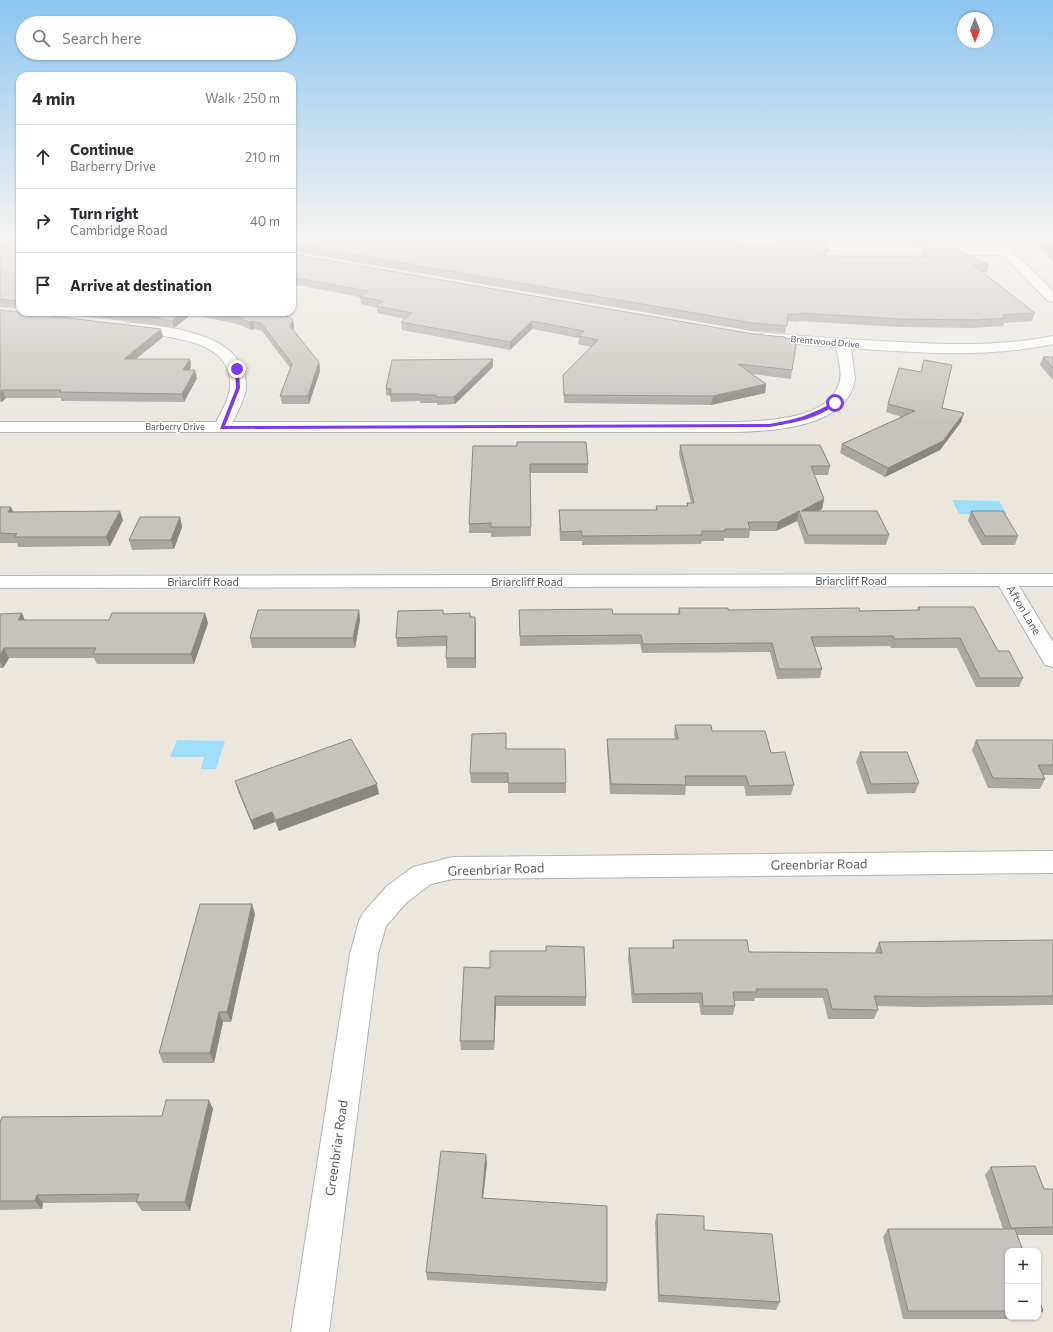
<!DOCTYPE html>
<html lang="en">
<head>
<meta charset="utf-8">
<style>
  body { margin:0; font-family:Commissioner,sans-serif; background:#f7f7f7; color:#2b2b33 }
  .controls { position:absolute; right:12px; bottom:12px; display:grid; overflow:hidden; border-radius:8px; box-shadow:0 1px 3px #0004 }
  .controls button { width:36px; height:36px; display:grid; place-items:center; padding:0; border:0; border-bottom:1px solid #e1e1e2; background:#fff; color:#2b2b33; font:20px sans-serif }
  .compass { position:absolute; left:957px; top:12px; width:36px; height:36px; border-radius:50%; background:#fff; box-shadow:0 1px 3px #0004; rotate:180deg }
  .stop { position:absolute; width:12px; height:12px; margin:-9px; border:3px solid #7c3aed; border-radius:50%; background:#fff }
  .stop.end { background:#7c3aed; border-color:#fff; box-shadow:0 1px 4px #0008 }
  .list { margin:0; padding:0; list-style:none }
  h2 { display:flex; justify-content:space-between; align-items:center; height:52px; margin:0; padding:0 16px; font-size:17px }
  h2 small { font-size:13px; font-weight:400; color:#7c7c81 }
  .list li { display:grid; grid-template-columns:26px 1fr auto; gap:12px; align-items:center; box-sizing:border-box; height:64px; padding:0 16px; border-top:1px solid #e1e1e2 }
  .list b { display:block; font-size:15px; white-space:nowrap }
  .list p { margin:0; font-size:13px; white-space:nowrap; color:#7c7c81 }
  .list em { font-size:13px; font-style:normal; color:#7c7c81 }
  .icon { flex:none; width:22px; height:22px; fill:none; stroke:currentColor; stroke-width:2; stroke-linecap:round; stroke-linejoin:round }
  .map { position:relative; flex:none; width:1053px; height:1332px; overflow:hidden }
  .search { position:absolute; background:#fff; box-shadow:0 1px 3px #0004; left:16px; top:16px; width:280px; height:44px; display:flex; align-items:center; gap:10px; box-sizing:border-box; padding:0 14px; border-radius:22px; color:#7c7c81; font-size:15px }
  .panel { position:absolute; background:#fff; box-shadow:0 1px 3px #0004; left:16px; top:72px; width:280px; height:244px; border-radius:12px }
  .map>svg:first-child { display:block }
  .water { fill:#9fdefb }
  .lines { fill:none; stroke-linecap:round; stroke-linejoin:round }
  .street-casing { stroke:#b0b3b7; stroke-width:2 }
  .street { fill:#fff; fill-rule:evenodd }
  .wall { fill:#aaa7a3 }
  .shaded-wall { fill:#8b8884 }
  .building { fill:#c6c2bd; stroke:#8b8884 }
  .route { fill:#7c3aed }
  .labels { text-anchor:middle; stroke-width:3; stroke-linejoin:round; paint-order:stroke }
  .far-street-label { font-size:9px; fill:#585d60; stroke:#fff }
  .street-label { font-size:11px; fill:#585d60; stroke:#fff }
  .near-street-label { font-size:13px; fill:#585d60; stroke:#fff }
</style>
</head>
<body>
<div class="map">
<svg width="1053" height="1332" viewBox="0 0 1053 1332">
  <rect width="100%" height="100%" fill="#ebe7df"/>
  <!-- water -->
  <path class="water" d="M 952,500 L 999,501 L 1007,514 L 959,514 Z
    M 177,740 L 225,741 L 216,769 L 201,769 L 204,757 L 170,757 Z"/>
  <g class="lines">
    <defs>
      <path id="street" d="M 751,238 C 785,238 818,243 852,245 C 900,247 948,248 996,247 L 990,241 L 992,238 L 1000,238 L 1053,291 L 1053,302 L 1048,301 L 1003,255 C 928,255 852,255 777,244 C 770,243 756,244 751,238 Z
        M 132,323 C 171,327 248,334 246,388 C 245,399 237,412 233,422 L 735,422 C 766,421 827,420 839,384 C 843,373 838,358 836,347 L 766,341 L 761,340 L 759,337 L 761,334 L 766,333 C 810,337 855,340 899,342 C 951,345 1002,346 1053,336 L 1053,344 C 987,358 918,353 851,348 L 855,379 C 848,428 772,431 735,432 L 0,432 L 0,422 L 216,422 C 221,412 229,400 230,388 C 235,336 161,338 127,330 L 125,327 L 127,324 Z
        M 1053,574 L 1053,586 L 1019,586 L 1053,642 L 1053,667 L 1045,665 L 999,586 L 0,588 L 0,576 Z
        M 1053,851 L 1053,873 L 453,879 L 431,884 L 407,902 L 386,926 L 378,954 L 329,1332 L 291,1332 L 350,954 L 359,921 L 363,913 L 387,886 L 413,867 L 453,857 Z"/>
    </defs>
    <!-- street casing -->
    <use href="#street" class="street-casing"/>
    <!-- street -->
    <use href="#street" class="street"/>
  </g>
  <!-- wall -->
  <path class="wall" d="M 0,238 L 20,238 L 20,308 L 0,307 Z
    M 292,238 L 770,247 L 829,244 L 828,251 L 825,256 L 923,257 L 921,256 L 923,249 L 989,265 L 987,272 L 983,272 L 1035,313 L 1032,321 L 1004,323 L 1003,326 L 974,328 L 898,327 L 799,321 L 799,322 L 787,321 L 785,333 L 752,331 L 292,251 Z
    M 790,238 L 836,238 L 834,242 Z
    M 907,238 L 926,238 L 934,242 L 933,246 L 913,245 Z
    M 1029,238 L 1053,238 L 1053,261 Z
    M 292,255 L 753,334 L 785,338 L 792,370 L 791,379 L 752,374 L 766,384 L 765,393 L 711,405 L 564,403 L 563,375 L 591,347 L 578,344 L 579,338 L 532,329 L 510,350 L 402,330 L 401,322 L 405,319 L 377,313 L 377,308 L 361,304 L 360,297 L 297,285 L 292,288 Z
    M 0,310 L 163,337 L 136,359 L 190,359 L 191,367 L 190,370 L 197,378 L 184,402 L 61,401 L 61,398 L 6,398 L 2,402 L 0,402 Z
    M 48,312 L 277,312 L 293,319 L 294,327 L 293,330 L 319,362 L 320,371 L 309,404 L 282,404 L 280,396 L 290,368 L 262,331 L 255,329 L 251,330 L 240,325 L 192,314 L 174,328 L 156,325 Z
    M 1043,357 L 1053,357 L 1053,380 L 1040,365 Z
    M 493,359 L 493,367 L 455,404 L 437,405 L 437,403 L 420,403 L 420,401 L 391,402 L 390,396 L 386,395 L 386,388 Z
    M 888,404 L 942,408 L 964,413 L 961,422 L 940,450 L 885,477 L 840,453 L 842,444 L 902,417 L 886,412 Z
    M 680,445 L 830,466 L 828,475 L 814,475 L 824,499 L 822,509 L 818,511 L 889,535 L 886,545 L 805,544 L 797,521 L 776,531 L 750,531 L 749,538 L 724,538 L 724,541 L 702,541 L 701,544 L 582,545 L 582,541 L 560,541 L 559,519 L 559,510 L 656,510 L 656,506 L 687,506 L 687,503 L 691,503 L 679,454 Z
    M 473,446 L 588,464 L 588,473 L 530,473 L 531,536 L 491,537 L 491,533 L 469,533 L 469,524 Z
    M 0,507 L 13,512 L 123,520 L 110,546 L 18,547 L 17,543 L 0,543 Z
    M 971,511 L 1018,536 L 1015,545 L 982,545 L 968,521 Z
    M 180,517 L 182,527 L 174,549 L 132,550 L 129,540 Z
    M 918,607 L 998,651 L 1023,678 L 1019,687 L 976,687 L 957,648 L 891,648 L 890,646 L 815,647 L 822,669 L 820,678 L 777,679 L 770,652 L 642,653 L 640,644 L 520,646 L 519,610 L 613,614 L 678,614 L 679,608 L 728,610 L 860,611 L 917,610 Z
    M 359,610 L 360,620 L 355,648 L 252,648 L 250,638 Z
    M 205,613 L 208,623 L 194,664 L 97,664 L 94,658 L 9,658 L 3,668 L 0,668 L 0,614 L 25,620 L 109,620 Z
    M 470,613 L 471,617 L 476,627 L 476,668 L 447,668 L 446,658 L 446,646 L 397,647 L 396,638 L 443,614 Z
    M 675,725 L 712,731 L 771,753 L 794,785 L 791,795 L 746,796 L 744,786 L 686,786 L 685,795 L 610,794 L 607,749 L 607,739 L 675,739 L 674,735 Z
    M 976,740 L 1053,740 L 1053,775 L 1043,775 L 1045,779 L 1040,789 L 988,788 L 972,750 Z
    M 506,749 L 566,783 L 566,793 L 508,793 L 508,783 L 471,783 L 470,773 Z
    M 860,752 L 919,783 L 915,793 L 867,794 L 856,762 Z
    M 235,781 L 379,794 L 279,831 L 275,822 L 254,830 L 238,791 Z
    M 255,914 L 231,1022 L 223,1022 L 214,1063 L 163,1063 L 159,1053 Z
    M 673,940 L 749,952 L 875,953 L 875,952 L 879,942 L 1053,940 L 1053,1005 L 921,1007 L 877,1006 L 878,1010 L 874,1019 L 828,1019 L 823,998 L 755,998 L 754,1001 L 734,1001 L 735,1006 L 733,1015 L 701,1015 L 699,1003 L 632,1003 L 628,958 L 629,948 L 672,948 Z
    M 464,967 L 586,997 L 586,1006 L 496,1006 L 494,1050 L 461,1050 L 460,1041 Z
    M 213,1109 L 190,1211 L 142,1211 L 136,1202 L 43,1203 L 42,1209 L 0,1210 L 0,1123 L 162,1116 Z
    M 487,1163 L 483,1198 L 607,1283 L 606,1291 L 427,1280 L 426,1272 Z
    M 991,1167 L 1044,1189 L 1053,1189 L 1053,1235 L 1017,1235 L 1008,1251 L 1008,1317 L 1036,1317 L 1035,1319 L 903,1319 L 883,1237 L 888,1229 L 1003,1229 L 985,1175 Z
    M 657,1214 L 704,1230 L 780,1302 L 776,1310 L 658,1302 L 655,1222 Z
    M 1038,1297 L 1043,1311 L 1038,1316 Z"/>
  <!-- shaded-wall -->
  <path class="shaded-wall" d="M 829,244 L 828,251 L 821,264 L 822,256 Z
    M 296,278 L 297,285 L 292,288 L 292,280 Z
    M 183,312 L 192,312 L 192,314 L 174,328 L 172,321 Z
    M 293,319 L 294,327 L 292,334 L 290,326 Z
    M 253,321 L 255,329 L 251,330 L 249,322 Z
    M 532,321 L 532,329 L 510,350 L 510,342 Z
    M 161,329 L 163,337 L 126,367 L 124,359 Z
    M 190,359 L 191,367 L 185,378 L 183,370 Z
    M 493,359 L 493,367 L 455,404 L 454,397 Z
    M 319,362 L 320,371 L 309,404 L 308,396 Z
    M 195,370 L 197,378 L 184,402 L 182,394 Z
    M 766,384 L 765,393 L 711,405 L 713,396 Z
    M 2,390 L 6,398 L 2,402 L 0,396 L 0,393 Z
    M 964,413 L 961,422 L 940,450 L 885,477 L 888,468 Z
    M 824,499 L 822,509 L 802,518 L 801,511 Z
    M 11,507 L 15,516 L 8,512 Z
    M 120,511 L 123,520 L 110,546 L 106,537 Z
    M 799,511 L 797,521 L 776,531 L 778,522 Z
    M 180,517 L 182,527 L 174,549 L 171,540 Z
    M 359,610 L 360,620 L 355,648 L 353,638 Z
    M 22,613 L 26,623 L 18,620 Z
    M 205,613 L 208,623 L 194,664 L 191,654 Z
    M 475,617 L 476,627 L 476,668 L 475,658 Z
    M 4,648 L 9,658 L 3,668 L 0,661 L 0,656 Z
    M 377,784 L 379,794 L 279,831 L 276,820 Z
    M 272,812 L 275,822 L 254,830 L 251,820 Z
    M 252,904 L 255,914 L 231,1022 L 227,1012 Z
    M 495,996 L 496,1006 L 494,1050 L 494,1041 Z
    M 219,1012 L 223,1022 L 214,1063 L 210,1053 Z
    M 209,1100 L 213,1109 L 190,1211 L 185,1202 Z
    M 486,1154 L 487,1163 L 482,1206 L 482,1198 Z
    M 37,1195 L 43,1203 L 42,1209 L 35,1201 Z"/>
  <!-- building -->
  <path class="building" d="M 0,238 L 20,238 L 20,303 L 19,303 L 18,301 L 0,299 Z
    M 292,238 L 711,238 L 770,247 L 776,238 L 778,238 L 829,244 L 822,256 L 931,257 L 923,249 L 957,249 L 989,265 L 973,265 L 1035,313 L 1002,315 L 1006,318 L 976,320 L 900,319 L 801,313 L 800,314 L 788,314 L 787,326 L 753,323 L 292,244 Z
    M 911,238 L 926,238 L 934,242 L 913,242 Z
    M 1039,238 L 1053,238 L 1053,251 Z
    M 292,254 L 753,334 L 785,337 L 785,338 L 797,340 L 792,370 L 738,364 L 766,384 L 713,396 L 564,395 L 563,375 L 598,340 L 579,336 L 584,331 L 532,321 L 510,342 L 401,322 L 412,313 L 376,306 L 383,301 L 360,297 L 368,291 L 296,278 L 292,280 Z
    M 0,310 L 161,329 L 124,359 L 190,359 L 183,370 L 195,370 L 182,394 L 59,392 L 61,390 L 2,390 L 0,393 Z
    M 113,312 L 183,312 L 172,321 L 154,317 Z
    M 216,312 L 277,312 L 293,319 L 290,326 L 319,362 L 308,396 L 280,396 L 292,364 L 261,323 L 253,321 L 249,322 L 238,317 Z
    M 1043,357 L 1053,357 L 1053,368 Z
    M 493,359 L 454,397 L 436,397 L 436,395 L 419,395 L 419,394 L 390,394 L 391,389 L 386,388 L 392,360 Z
    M 924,360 L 952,365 L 942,408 L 964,413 L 943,441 L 888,468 L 842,444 L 915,411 L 888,404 L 899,368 L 921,372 Z
    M 517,442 L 586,442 L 588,464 L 530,464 L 531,527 L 491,527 L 491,523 L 469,524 L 473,446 L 517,446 Z
    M 680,445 L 820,445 L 830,466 L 811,466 L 824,499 L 801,511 L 877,511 L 889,535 L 808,535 L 799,511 L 778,522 L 748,522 L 750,529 L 725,529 L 725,531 L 702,531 L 702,535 L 582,536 L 582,531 L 561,532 L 559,510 L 657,510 L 656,506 L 688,506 L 687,503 L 694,503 Z
    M 0,507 L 11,507 L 8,512 L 120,511 L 106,537 L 14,537 L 17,534 L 0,533 Z
    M 971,511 L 1003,511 L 1018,536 L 985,536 Z
    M 140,517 L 180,517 L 171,540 L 129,540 Z
    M 918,607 L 974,607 L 998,651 L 1009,651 L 1023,678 L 980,678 L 960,638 L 894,639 L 893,636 L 811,637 L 822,669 L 779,669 L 772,643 L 643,644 L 641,635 L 520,636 L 519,610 L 612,609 L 613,614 L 680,614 L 679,608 L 728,608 L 728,610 L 859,608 L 860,611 L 920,610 Z
    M 258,610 L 359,610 L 353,638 L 250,638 Z
    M 443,610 L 443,614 L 470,613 L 470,617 L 475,617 L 475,658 L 446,658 L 447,636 L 396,638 L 398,611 Z
    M 22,613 L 18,620 L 109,620 L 112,613 L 205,613 L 191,654 L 93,654 L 96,648 L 4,648 L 0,656 L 0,614 Z
    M 675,725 L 711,725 L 712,731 L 765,731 L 771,753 L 785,752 L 794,785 L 749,786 L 746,776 L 685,776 L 686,785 L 611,784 L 607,739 L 678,739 Z
    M 506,733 L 506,749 L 565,749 L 566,783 L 508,783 L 508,773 L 470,773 L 472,734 Z
    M 351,739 L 377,784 L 276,820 L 272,812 L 251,820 L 235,781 Z
    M 976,740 L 1053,740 L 1053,765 L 1038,765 L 1045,779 L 993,778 Z
    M 860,752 L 907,752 L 919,783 L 871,784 Z
    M 200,904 L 252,904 L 227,1012 L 219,1012 L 210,1053 L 159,1053 Z
    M 673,940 L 747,940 L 749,952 L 882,953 L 879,942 L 1053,940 L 1053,996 L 925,997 L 874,996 L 878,1010 L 832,1009 L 827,989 L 756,989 L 757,992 L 733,992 L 735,1006 L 703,1006 L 702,993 L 634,994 L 629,948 L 674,948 Z
    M 546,946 L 584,947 L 586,997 L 495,996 L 494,1041 L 460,1041 L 464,967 L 490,968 L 490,951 L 546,951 Z
    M 166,1100 L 209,1100 L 185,1202 L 136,1202 L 139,1194 L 37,1195 L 35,1201 L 0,1201 L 0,1123 L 2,1117 L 162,1116 Z
    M 441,1151 L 486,1154 L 482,1198 L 607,1206 L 607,1283 L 426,1272 Z
    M 1035,1166 L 1044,1189 L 1053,1189 L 1053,1227 L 1011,1228 L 991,1167 Z
    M 657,1214 L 704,1216 L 704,1230 L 772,1234 L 780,1302 L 659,1295 Z
    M 888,1229 L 1015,1229 L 1023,1251 L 1008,1251 L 1008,1311 L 908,1311 Z
    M 1038,1297 L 1043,1311 L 1038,1311 Z"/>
  <!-- sky -->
  <linearGradient id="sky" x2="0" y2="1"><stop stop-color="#8bc5f0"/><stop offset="0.56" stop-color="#f6f4f1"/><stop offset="1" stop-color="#f6f4f1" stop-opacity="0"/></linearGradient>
  <rect width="1053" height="425" fill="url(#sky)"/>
  <!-- route -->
  <path class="route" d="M 237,368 L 239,369 L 240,388 L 225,426 L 769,424 C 793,420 813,415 833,402 L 837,403 C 819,419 793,423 769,427 L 220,429 L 236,388 L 235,369 Z"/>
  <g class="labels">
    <!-- far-street labels -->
    <g class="far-street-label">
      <text transform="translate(825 342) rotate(5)" y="3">Brentwood Drive</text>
      <text x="175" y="430">Barberry Drive</text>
    </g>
    <!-- street labels -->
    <g class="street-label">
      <text x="851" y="585">Briarcliff Road</text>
      <text x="203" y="586">Briarcliff Road</text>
      <text x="527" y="586">Briarcliff Road</text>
      <text transform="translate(1024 610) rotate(59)" y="4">Afton Lane</text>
    </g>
    <!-- near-street labels -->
    <g class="near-street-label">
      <text transform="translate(819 864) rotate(-1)" y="5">Greenbriar Road</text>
      <text transform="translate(496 869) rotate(-2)" y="5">Greenbriar Road</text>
      <text transform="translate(336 1148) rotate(-82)" y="5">Greenbriar Road</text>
    </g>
  </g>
</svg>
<div class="controls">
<button>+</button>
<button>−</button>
</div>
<svg class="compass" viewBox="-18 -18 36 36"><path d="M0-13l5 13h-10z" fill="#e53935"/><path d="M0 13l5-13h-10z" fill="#7c7c81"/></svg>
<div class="stop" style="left:835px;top:403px"></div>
<div class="stop end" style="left:237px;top:369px"></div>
<div class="search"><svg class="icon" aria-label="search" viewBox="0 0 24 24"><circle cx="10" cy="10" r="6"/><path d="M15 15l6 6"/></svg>Search here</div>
<section class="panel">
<h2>4 min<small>Walk · 250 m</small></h2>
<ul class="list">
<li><svg class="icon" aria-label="ahead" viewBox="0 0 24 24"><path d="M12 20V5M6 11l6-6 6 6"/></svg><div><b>Continue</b><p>Barberry Drive</p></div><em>210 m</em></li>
<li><svg class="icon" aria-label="right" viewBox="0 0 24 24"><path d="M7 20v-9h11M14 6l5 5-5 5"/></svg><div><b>Turn right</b><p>Cambridge Road</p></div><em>40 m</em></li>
<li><svg class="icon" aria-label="arrive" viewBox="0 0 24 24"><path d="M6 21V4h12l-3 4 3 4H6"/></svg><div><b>Arrive at destination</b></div></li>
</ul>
</section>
</div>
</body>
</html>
